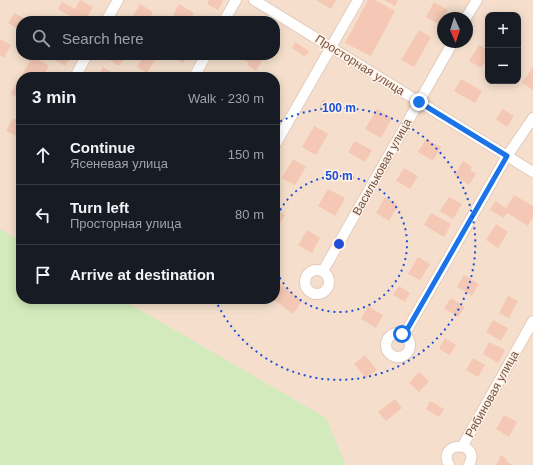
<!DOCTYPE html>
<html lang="en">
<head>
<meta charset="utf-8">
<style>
  body { margin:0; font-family:Arial,sans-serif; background:#20242c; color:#f1f3f6 }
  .controls { position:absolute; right:12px; top:12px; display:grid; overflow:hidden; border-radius:8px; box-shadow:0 2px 10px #0003 }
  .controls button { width:36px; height:36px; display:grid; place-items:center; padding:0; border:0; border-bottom:1px solid #363941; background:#171b24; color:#f1f3f6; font:20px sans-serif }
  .compass { position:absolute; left:437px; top:12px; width:36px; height:36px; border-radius:50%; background:#171b24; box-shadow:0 2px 10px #0003; rotate:177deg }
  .stop { position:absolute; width:12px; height:12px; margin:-9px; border:3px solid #1a73e8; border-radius:50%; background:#fff }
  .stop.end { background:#1a73e8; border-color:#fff; box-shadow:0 1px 4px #0008 }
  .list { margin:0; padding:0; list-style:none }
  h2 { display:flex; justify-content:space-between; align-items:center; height:52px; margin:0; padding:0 16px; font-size:17px }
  h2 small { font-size:13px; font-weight:400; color:#9ea1a6 }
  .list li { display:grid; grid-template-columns:26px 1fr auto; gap:12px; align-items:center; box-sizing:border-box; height:60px; padding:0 16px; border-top:1px solid #363941 }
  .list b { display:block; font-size:15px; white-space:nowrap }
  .list p { margin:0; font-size:13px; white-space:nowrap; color:#9ea1a6 }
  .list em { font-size:13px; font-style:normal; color:#9ea1a6 }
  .icon { flex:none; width:22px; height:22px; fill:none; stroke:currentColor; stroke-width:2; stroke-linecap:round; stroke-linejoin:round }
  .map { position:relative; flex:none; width:533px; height:465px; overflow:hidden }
  .search { position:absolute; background:#171b24; box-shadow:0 2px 10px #0003; left:16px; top:16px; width:264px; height:44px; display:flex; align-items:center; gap:10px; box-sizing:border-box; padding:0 14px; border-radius:16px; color:#9ea1a6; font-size:15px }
  .panel { position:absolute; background:#171b24; box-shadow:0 2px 10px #0003; left:16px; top:72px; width:264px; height:232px; border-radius:16px }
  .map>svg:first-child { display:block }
  .residential { fill:#f5dfcc; fill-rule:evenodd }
  .green { fill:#d3ebbc }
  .building { fill:#f4c8b4 }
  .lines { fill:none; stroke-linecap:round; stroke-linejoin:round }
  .street-casing { stroke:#e3cbbc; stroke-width:12 }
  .street { stroke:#fff; stroke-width:10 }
  .route { stroke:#1a73e8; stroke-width:5 }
  .ring { fill:none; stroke:#1d4ed8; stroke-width:2; stroke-dasharray:2 4 }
  .labels { text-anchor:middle; stroke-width:3; stroke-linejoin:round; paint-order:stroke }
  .street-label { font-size:12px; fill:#745245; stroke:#fff2e5 }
  .centre { fill:#1d4ed8; stroke:#fff2e5; stroke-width:2 }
  .ring-label { font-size:12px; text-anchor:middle; font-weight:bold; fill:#1d4ed8; stroke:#fff2e5; stroke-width:3; stroke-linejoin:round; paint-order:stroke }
</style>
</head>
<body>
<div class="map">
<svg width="533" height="465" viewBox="0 0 533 465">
  <rect width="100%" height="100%" fill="#fdeedd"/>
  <!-- residential -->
  <path class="residential" d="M 0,0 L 533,0 L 533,465 L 0,465 ZM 488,15 L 518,15 L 518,81 L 488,81 ZM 443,18 L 467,18 L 467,42 L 443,42 ZM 21,21 L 275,21 L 275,55 L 21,55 ZM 21,77 L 275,77 L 275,299 L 21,299 Z"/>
  <!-- green -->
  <path class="green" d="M 0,229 L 21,241 L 21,299 L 121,299 L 326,418 L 346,465 L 0,465 Z"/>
  <!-- building -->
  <path class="building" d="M 80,0 L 93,7 L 85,21 L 79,21 L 58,9 L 62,2 L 75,9 Z
    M 209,0 L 223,0 L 218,10 L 207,4 Z
    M 316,0 L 336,0 L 331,9 Z
    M 368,0 L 375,0 L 395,11 L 371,56 L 345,43 Z
    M 384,0 L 398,0 L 395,6 Z
    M 434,2 L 448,10 L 440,25 L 426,17 Z
    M 140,4 L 153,12 L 148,21 L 135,21 L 131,19 Z
    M 179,4 L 194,13 L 189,21 L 184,21 L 173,15 Z
    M 14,13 L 26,19 L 25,21 L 21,21 L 20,30 L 8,23 Z
    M 419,30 L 431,37 L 414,67 L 401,60 Z
    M 0,39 L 11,45 L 4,58 L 0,55 Z
    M 295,42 L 309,51 L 305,57 L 292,48 Z
    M 479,45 L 488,50 L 488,57 L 481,68 L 469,61 Z
    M 52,55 L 72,55 L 65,66 L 50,57 Z
    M 110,55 L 126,55 L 119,66 L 108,59 Z
    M 144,55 L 158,55 L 147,73 L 137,67 Z
    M 170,55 L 188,55 L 183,63 Z
    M 245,55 L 261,55 L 264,57 L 256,71 L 247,65 L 249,63 L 243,59 Z
    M 33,56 L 49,66 L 42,77 L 26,77 L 22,75 Z
    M 103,67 L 114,74 L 113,77 L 97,77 Z
    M 533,67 L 533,90 L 522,83 Z
    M 461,79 L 482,91 L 475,103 L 454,91 Z
    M 16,85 L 21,88 L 21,100 L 11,94 Z
    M 323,99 L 336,107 L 331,114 L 319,107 Z
    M 377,109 L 392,118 L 381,138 L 365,129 Z
    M 503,109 L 514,116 L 507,127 L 496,119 Z
    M 13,118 L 21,122 L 21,138 L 6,131 Z
    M 314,126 L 328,134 L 316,155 L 302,147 Z
    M 426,139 L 441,147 L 433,161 L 418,152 Z
    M 355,141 L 372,150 L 365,162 L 348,152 Z
    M 293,159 L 306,167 L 295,185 L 282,178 Z
    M 463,161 L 472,167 L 470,170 L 476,174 L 469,185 L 454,176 Z
    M 404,168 L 418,176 L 410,189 L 396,181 Z
    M 328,189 L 345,198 L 335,216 L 318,206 Z
    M 514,195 L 533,206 L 533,217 L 528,226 L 507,213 L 504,218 L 490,210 L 495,201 L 506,208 Z
    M 385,197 L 398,205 L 389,221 L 376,213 Z
    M 449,197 L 462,204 L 453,219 L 440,211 Z
    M 275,209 L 285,215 L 275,233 Z
    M 431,213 L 451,224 L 444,237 L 424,225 Z
    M 496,224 L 508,232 L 498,248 L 486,240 Z
    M 307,230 L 320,238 L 312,253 L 298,245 Z
    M 418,257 L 430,264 L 420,280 L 408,274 Z
    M 464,275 L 479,284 L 472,296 L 457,287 Z
    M 278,282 L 302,301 L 293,314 L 273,299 L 275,299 L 275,286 Z
    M 399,286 L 410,293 L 405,302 L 393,295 Z
    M 508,296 L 518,301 L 509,318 L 499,313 Z
    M 451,298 L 465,307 L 458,317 L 444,308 Z
    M 368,306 L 383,315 L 376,328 L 361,319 Z
    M 493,320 L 508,328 L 501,341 L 486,332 Z
    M 445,338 L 456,345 L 450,355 L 439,349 Z
    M 489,342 L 505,350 L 498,363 L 483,354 Z
    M 365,355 L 377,370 L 366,378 L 354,364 Z
    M 473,358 L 485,365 L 478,377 L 466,370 Z
    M 419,372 L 429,381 L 419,392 L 409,383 Z
    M 395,399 L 402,408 L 386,421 L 378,412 Z
    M 430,401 L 444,409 L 439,417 L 426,409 Z
    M 504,415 L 517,422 L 509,437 L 496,429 Z
    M 501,455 L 507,459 L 506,461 L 512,465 L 496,465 Z"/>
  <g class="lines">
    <defs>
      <path id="street" d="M 254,0 L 533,172
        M 466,18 L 477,0
        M 106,21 L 118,0
        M 224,21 L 236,0
        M 75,77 L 87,55
        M 194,77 L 206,55
        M 275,145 L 358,0
        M305 282a12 12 0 1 1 24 0a12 12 0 1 1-24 0Z
        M 323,271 L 453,42
        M386 345a12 12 0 1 1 24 0a12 12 0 1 1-24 0Z
        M 404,335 L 507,156 L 533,118
        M 462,447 L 533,321
        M 449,465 C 436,441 482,440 469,465"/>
    </defs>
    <!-- street casing -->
    <use href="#street" class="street-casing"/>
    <!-- street -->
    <use href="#street" class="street"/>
  </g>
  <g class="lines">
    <!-- route -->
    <path class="route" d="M 402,334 L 404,335 L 507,156 L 419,102"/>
  </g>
  <!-- distance rings -->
  <g class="ring">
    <path d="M275 221A68 68 0 1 1 275 267"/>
    <path d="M275 124A136 136 0 1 1 215 299"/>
  </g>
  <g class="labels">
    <!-- street labels -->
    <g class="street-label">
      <text transform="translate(360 65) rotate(32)" y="4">Просторная улица</text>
      <text transform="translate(382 167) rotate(-61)" y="4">Васильковая улица</text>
      <text transform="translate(492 394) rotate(-61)" y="4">Рябиновая улица</text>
    </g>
  </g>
  <circle cx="339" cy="244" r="6" class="centre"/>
  <g class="ring-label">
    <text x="339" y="112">100 m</text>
    <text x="339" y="180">50 m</text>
  </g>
</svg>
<div class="controls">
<button>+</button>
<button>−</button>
</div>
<svg class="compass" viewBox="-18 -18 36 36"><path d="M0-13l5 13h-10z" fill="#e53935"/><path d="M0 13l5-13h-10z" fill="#9ea1a6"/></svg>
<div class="stop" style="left:402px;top:334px"></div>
<div class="stop end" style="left:419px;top:102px"></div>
<div class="search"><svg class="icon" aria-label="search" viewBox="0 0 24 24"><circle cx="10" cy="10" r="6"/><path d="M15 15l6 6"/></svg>Search here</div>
<section class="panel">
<h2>3 min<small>Walk · 230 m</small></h2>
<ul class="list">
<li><svg class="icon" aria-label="ahead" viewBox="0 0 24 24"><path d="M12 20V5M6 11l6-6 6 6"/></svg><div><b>Continue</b><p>Ясеневая улица</p></div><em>150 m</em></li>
<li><svg class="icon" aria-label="left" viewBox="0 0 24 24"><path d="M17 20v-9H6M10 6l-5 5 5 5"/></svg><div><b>Turn left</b><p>Просторная улица</p></div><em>80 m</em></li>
<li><svg class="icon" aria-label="arrive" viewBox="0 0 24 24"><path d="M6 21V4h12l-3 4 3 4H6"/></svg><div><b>Arrive at destination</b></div></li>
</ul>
</section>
</div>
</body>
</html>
